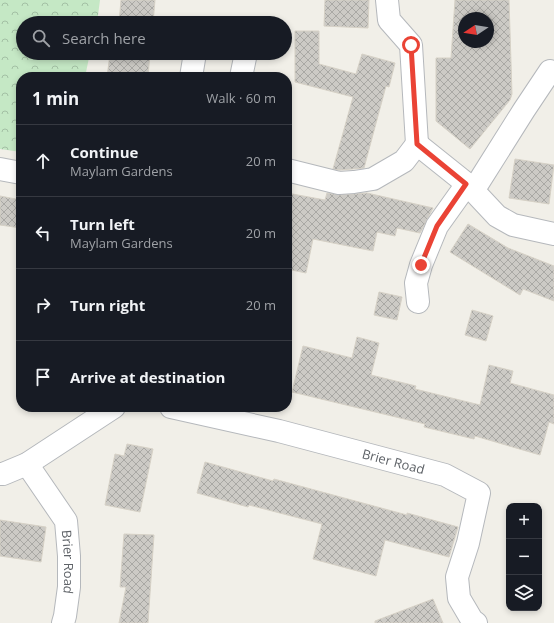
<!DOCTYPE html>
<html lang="en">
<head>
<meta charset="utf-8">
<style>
  body { margin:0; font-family:"Open Sans",sans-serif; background:#242831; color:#f1f3f6 }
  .controls { position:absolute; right:12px; bottom:12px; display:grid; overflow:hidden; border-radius:8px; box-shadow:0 2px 6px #0003 }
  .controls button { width:36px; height:36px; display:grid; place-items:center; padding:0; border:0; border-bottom:1px solid #363941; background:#171b24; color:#f1f3f6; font:20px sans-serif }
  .compass { position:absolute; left:458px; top:12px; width:36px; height:36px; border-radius:50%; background:#171b24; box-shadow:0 2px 6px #0003; rotate:258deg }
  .stop { position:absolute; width:12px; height:12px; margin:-9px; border:3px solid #ea4335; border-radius:50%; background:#fff }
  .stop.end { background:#ea4335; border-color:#fff; box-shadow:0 1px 4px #0008 }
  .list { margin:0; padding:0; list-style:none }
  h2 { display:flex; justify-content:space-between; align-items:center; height:52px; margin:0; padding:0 16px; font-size:17px }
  h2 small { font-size:13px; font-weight:400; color:#9ea1a6 }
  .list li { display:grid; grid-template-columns:26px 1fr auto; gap:12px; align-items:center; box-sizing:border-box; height:72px; padding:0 16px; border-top:1px solid #363941 }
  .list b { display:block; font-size:15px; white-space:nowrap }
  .list p { margin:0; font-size:13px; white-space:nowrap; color:#9ea1a6 }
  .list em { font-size:13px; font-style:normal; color:#9ea1a6 }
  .icon { flex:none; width:22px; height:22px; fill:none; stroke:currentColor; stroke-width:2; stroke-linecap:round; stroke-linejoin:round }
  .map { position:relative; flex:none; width:554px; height:623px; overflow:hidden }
  .search { position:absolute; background:#171b24; box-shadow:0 2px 6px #0003; left:16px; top:16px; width:276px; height:44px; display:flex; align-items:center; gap:10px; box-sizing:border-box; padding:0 14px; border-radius:22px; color:#9ea1a6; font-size:15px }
  .panel { position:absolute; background:#171b24; box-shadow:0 2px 6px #0003; left:16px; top:72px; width:276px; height:340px; border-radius:16px }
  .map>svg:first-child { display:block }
  .forest { fill:url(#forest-crowns) }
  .building { fill:url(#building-cross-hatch); stroke:#d6d1c6; fill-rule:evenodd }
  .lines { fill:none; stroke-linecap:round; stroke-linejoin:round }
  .minor-casing { stroke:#b5b8bc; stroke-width:24 }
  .minor { stroke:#fff; stroke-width:22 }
  .route { stroke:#ea4335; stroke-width:5 }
  .labels { text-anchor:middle; stroke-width:3; stroke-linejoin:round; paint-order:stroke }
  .street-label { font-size:13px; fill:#5f6368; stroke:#fff }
</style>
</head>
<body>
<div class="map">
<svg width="554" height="623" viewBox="0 0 554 623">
  <defs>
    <pattern id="forest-crowns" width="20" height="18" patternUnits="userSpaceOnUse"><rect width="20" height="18" fill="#c5e8c5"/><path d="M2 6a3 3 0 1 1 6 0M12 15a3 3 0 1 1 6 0" fill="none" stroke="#a3c0a4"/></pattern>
    <pattern id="building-cross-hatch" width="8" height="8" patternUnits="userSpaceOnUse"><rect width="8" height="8" fill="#cccac5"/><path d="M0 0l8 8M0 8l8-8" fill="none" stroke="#a9a8a4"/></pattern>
  </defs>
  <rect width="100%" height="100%" fill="#f1efe8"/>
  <!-- forest -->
  <path class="forest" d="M 0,0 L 100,0 L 97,23 L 23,23 L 23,53 L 90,53 L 85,77 L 21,77 L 21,152 L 0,149 Z"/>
  <!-- building -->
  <path class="building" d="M 121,0 L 155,0 L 153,23 L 119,23 Z
    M 325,0 L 369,0 L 368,28 L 324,26 Z
    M 455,0 L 509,0 L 512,94 L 510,100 L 470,149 L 436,121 L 436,58 L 451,58 ZM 464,18 L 488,18 L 488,42 L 464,42 Z
    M 295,31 L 319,31 L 319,64 L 356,74 L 362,54 L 395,63 L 389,87 L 386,86 L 364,168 L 340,170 L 333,169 L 353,97 L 295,82 Z
    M 117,53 L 150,53 L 148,77 L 107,77 L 110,54 L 116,55 Z
    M 515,159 L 554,165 L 549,204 L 509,198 Z
    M 287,193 L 325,200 L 327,193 L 340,195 L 367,193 L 433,208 L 420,233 L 397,228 L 395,236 L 377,232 L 373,251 L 313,239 L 306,273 L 287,269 Z
    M 0,196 L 21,200 L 21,228 L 0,225 Z
    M 468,224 L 508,248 L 554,266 L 554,301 L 523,289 L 520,295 L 450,252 Z
    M 379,292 L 402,297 L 397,320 L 374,315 Z
    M 472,310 L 493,316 L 486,341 L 465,335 Z
    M 357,337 L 379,343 L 371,375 L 416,386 L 415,389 L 480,405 L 489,365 L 513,371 L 510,383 L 554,395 L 554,424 L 549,422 L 540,455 L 475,436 L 474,439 L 424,427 L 425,424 L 292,392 L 303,346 L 352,358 Z
    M 127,444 L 153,449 L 140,512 L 105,505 L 115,454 L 124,456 Z
    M 205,462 L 273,481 L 274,479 L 407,515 L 407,513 L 458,527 L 449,557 L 385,540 L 376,576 L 313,559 L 322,524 L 249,505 L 248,507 L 197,493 Z
    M 0,520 L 46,527 L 41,562 L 0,556 Z
    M 124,534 L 154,535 L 148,623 L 119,623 L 126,587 L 120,587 Z
    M 433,599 L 443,623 L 375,623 L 375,621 Z"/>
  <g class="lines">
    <defs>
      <g id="minor">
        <path d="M 387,0 L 389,20 L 411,45 L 417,144"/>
        <path d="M 191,77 L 195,53"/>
        <path d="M 241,77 L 246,53"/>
        <path d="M 0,169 L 21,173"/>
        <path d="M 287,170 L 339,183 L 354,182 L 373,179 L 404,161 L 417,144 L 467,184 L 497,216 L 513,225 L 554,234"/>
        <path d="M 473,191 L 524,110 L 550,71"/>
        <path d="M 418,302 L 416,283 L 421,265 L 437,226 L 467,184"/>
        <path id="s1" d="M 171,407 L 279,431 L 445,475 L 479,493 L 468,543 L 457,577 L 459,598 L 472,620 L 476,623"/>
        <path id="s2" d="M 27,464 L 66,521 L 69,556 L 69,587 L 65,616 L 63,623"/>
        <path d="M 0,474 L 3,474 L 27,464 L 114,407"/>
      </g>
    </defs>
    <!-- minor casing -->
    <use href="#minor" class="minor-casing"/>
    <!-- minor -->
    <use href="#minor" class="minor"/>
  </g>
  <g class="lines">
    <!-- route -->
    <path class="route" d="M 411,45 L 417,144 L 466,184 L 437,226 L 421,265"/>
  </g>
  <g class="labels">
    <!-- street labels -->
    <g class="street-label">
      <text dy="5" stroke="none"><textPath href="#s1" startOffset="229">Brier Road</textPath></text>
      <text dy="5" stroke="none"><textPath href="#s2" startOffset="110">Brier Road</textPath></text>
    </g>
  </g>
</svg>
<div class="controls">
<button>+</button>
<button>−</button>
<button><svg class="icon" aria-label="layers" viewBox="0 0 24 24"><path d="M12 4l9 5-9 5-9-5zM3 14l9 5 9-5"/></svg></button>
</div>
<svg class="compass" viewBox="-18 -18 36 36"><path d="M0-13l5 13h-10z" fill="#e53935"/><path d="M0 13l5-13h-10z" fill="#9ea1a6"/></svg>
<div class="stop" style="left:411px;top:45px"></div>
<div class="stop end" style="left:421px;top:265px"></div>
<div class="search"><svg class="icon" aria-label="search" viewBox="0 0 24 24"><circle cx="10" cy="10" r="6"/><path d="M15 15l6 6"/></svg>Search here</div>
<section class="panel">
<h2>1 min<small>Walk · 60 m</small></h2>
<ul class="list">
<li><svg class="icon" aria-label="ahead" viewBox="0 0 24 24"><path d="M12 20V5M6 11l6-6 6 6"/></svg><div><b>Continue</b><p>Maylam Gardens</p></div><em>20 m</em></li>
<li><svg class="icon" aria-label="left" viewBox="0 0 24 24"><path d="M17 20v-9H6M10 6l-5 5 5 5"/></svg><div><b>Turn left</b><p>Maylam Gardens</p></div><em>20 m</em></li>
<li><svg class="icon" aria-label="right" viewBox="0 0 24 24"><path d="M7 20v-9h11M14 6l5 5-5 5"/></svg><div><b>Turn right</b></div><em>20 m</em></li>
<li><svg class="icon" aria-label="arrive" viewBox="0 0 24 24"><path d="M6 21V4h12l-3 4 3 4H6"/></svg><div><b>Arrive at destination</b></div></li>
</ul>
</section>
</div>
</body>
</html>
